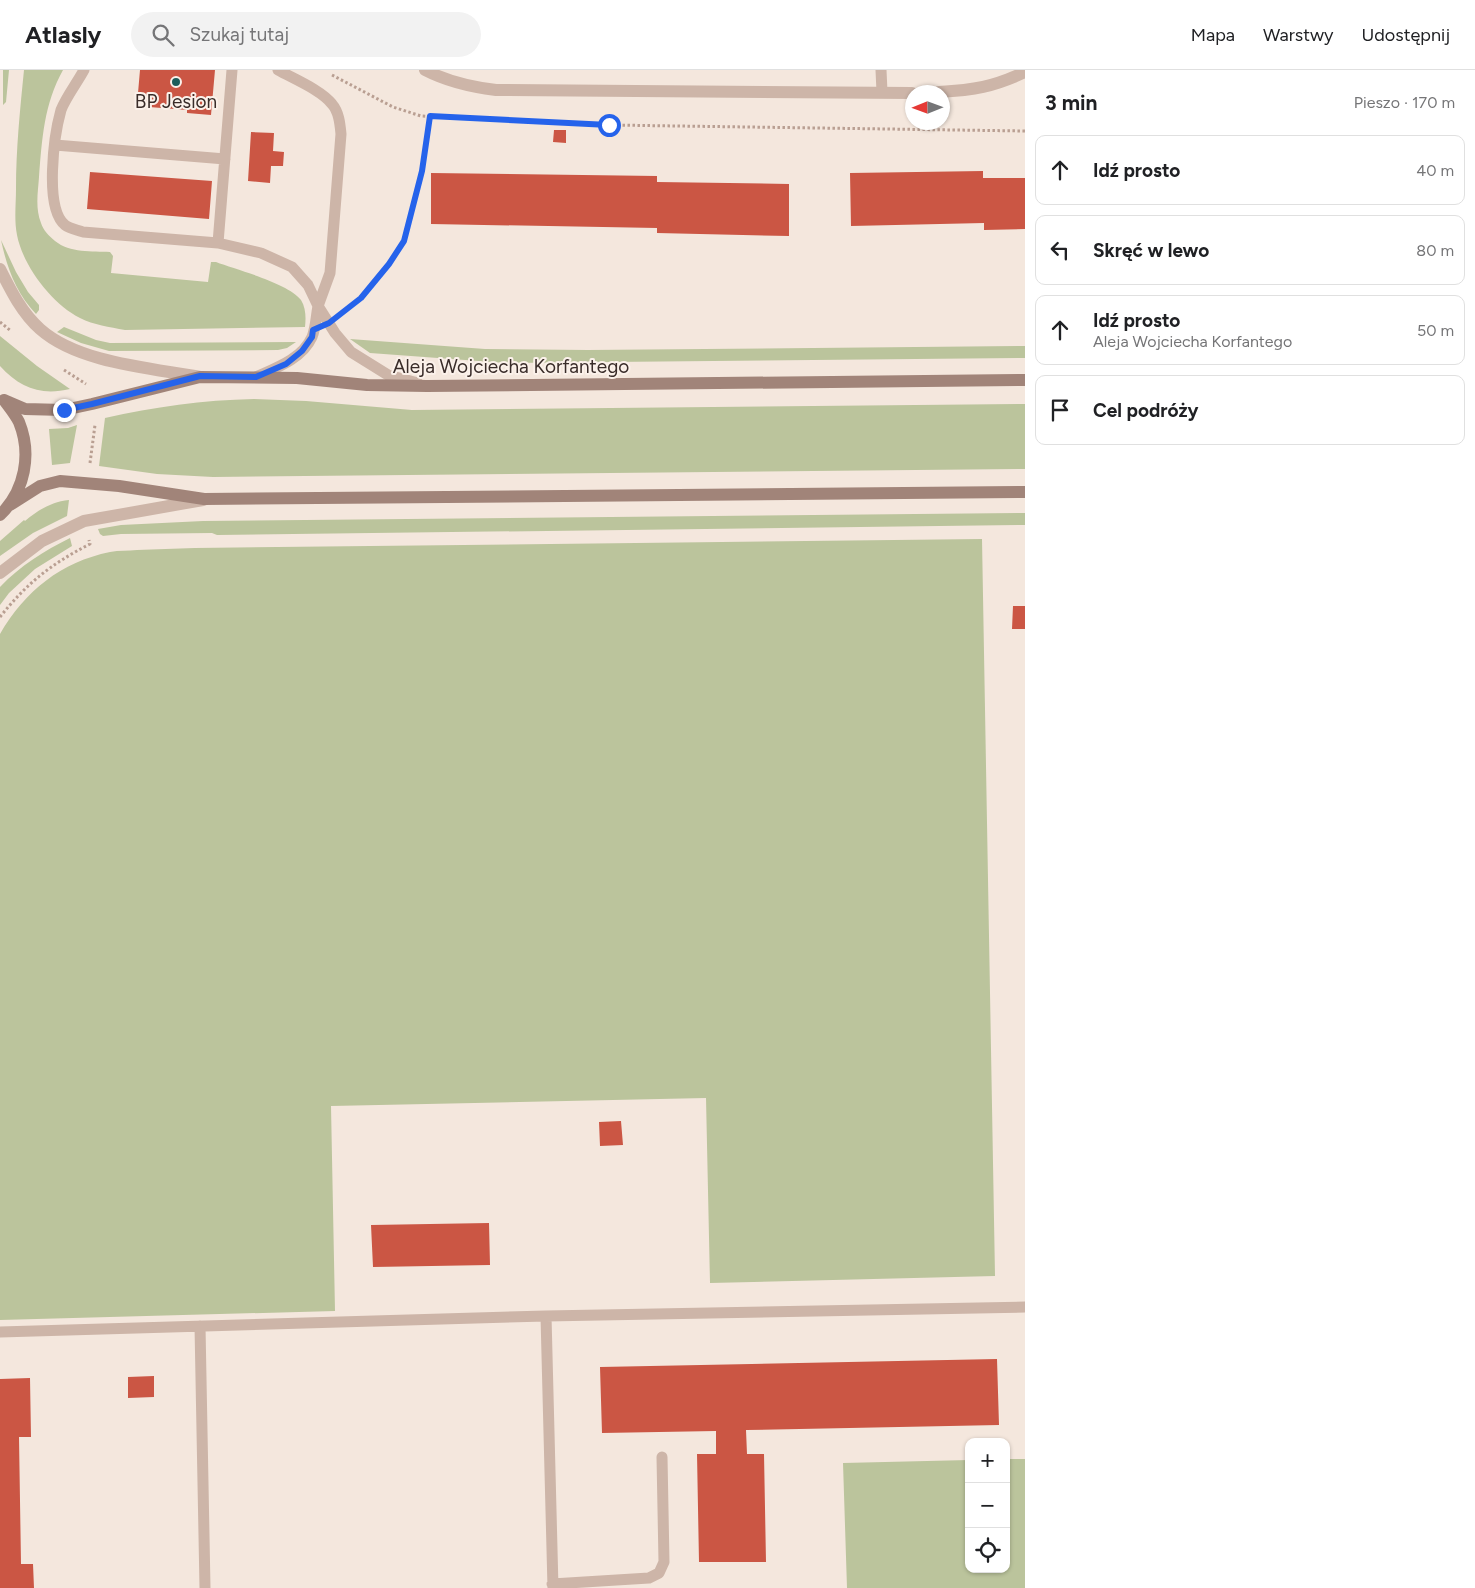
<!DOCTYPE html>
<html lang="pl">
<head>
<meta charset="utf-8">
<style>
  body { margin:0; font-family:Figtree,sans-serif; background:#f2f2f2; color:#202124 }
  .controls { position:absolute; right:15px; bottom:15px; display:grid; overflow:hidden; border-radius:10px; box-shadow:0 1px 4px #0004 }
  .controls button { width:45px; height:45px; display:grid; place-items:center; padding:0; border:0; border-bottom:1px solid #e0e0e0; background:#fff; color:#202124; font:25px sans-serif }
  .compass { position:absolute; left:905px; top:15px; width:45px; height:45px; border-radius:50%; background:#fff; box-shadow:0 1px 4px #0004; rotate:269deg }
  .stop { position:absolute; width:15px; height:15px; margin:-11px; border:4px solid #2563eb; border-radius:50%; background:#fff }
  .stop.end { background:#2563eb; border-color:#fff; box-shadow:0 1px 5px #0008 }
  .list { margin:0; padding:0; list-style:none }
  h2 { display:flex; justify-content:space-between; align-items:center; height:65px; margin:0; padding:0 20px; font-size:21px }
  h2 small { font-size:16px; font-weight:400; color:#757577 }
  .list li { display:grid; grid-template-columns:32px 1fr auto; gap:15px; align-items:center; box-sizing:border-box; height:70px; margin:0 10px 10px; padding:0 10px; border:1px solid #e0e0e0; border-radius:10px }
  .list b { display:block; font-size:19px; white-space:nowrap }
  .list p { margin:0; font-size:16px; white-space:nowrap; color:#757577 }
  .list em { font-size:16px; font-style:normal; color:#757577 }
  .icon { flex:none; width:28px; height:28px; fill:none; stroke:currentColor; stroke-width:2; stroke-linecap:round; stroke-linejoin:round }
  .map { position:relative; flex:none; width:1025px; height:1518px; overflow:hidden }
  header { display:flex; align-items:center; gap:30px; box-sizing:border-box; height:70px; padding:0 25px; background:#fff; border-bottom:1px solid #e0e0e0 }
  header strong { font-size:24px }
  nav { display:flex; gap:28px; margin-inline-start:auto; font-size:18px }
  .search { width:350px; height:45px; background:#f2f2f2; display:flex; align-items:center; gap:12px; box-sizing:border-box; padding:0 18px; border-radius:28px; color:#757577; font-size:19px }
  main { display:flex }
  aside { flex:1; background:#fff }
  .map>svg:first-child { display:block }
  .green { fill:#bbc49c }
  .building { fill:#cb5644 }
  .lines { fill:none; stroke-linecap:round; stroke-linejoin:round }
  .path { stroke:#b99f92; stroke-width:3; stroke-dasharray:2.5 2.5; stroke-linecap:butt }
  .service { stroke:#cdb5a8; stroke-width:11 }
  .minor { stroke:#cdb5a8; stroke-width:12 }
  .tertiary { stroke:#cdb5a8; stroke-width:12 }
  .secondary { stroke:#a18479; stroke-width:12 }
  .route { stroke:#2563eb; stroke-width:6 }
  .poi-dot { fill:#1c5d5b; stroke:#fbf1ea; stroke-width:2 }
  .labels { text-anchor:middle; stroke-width:4; stroke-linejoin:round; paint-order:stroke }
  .poi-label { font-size:19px; fill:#392c29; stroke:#fbf1ea }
  .street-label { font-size:19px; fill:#392c29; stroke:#fbf1ea }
</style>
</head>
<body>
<header>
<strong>Atlasly</strong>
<div class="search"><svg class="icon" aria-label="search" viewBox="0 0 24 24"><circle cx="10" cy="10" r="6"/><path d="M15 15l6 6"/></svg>Szukaj tutaj</div>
<nav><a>Mapa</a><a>Warstwy</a><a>Udostępnij</a></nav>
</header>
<main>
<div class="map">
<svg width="1025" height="1518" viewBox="0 0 1025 1518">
  <rect width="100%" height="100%" fill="#f4e7dd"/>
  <!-- green -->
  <path class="green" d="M 3,0 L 9,0 L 6,32 L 3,35 Z
    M 24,0 L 63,0 C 44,34 42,69 39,107 C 38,122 35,138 41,153 C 43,160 49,166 55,171 C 70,183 92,181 110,182 L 113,186 L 111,203 L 208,212 L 211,192 L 216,192 C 237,200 288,213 301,230 C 306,238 306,248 305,257 L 125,260 C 109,257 94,255 80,248 C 52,234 23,196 17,165 C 14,150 16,134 16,119 C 16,79 20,40 24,0 Z
    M 1,170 L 16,202 L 28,222 L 39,235 L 39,240 L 36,244 C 16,223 7,198 1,170 Z
    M 64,257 L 96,270 L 110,273 L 296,272 L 287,278 L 278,280 L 109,281 L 81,273 L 57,262 Z
    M 0,266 L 37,296 L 70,319 C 41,326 20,318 0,296 Z
    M 350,269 L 485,279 L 588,280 L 1025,276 L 1025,288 L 506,293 L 370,283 Z
    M 254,329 L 306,331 L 412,340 L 1025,334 L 1025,399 L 213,407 L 157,404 L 99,396 L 105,348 C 154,337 203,330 254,329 Z
    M 77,355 L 70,393 L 52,395 L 49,359 L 68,358 Z
    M 69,430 L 67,446 L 33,463 L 0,486 L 0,471 L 24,450 L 25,451 C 38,440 51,432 69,430 Z
    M 1025,443 L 1025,455 L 217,465 L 212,463 L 121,464 L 103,466 L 100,464 L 98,459 L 121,455 L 203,451 Z
    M 70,468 L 72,476 L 35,499 L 9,523 L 0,535 L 0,517 C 21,495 44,481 70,468 Z
    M 982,469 L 995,1206 L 710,1213 L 706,1028 L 331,1036 L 335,1241 L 0,1250 L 0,564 C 25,521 61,492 110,482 C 119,480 128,481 137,480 C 156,479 175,479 195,478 Z
    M 1006,1389 L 1025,1389 L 1025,1518 L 847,1518 L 843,1393 L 969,1390 L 969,1499 L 1006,1499 Z"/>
  <!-- building -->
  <path class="building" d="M 140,0 L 215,0 L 211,45 L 187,43 L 187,40 L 149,37 L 138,23 Z
    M 554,60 L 566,60 L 566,73 L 553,72 Z
    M 251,62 L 274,63 L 273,81 L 284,82 L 283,96 L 271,96 L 270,113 L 248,111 Z
    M 983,101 L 983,108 L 1025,108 L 1025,159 L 984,160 L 984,153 L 851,156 L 850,103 Z
    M 90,102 L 212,111 L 209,149 L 87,139 Z
    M 431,103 L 657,106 L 657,112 L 789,114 L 789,166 L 657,163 L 657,158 L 431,154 Z
    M 1013,536 L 1025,536 L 1025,559 L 1012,559 Z
    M 621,1051 L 623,1075 L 600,1076 L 599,1052 Z
    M 489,1153 L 490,1195 L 373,1197 L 371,1155 Z
    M 997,1289 L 999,1355 L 746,1360 L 747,1384 L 764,1384 L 766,1492 L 699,1492 L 697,1384 L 716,1384 L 716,1361 L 602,1363 L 600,1297 Z
    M 154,1306 L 154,1327 L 128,1328 L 128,1307 Z
    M 30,1308 L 31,1367 L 19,1367 L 21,1494 L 33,1494 L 34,1518 L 0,1518 L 0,1309 Z"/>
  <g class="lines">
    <!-- path -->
    <path class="path" d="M 332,5 L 393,37 L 421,46 L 609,55 L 1025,61
      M 345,240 L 361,228 L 389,194 L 404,171 L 422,101 L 430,46
      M 0,252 L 11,261
      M 64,300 L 86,314
      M 90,393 L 95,355
      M 0,547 C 27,513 51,494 90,474 L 89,470"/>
    <!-- service -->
    <path class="service" d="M 84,0 C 77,13 66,27 61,40 C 54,65 44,138 65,155 C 70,159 78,160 83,162 L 218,173 L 261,183 L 292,197 L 308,215 L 318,236
      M 278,0 C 294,9 321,20 332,34 C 339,42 340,54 341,64 L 330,203 L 318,236
      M 881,0 L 882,22
      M 55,75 L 225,89
      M 218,173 L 232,0
      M 256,307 C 276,298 302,289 312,267 C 316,257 316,246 318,236 L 335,263 L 351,282 L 388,305 L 418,313
      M 546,1246 L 553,1518
      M 200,1256 L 205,1518
      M 0,1262 L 546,1246 L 1025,1237
      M 552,1514 L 649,1508 L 659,1503 L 664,1492 L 662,1387"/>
    <!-- minor -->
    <path class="minor" d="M 425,0 C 448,12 471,17 496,20 L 912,23
      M 939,22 C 974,20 993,17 1025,2"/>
    <!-- tertiary -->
    <path class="tertiary" d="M 0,199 C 11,221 22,243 40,259 C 78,293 151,298 200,307
      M 0,503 L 42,471 L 84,451 L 203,430"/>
    <!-- secondary -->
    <path class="secondary" d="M 4,330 L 25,339 L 64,340 L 92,334 L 200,307 L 297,308 L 367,315 L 427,316 L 1025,310
      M 10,435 L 40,416 L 60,411 L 119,416 L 204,429 L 1025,422
      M 0,445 C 25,421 32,384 19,352 C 15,344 9,337 4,330"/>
  </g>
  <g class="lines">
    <!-- route -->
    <path class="route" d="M 64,340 L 92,334 L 200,306 L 256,307 L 286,294 L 302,281 L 312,267 L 313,260 L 329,253 L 361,228 L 389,194 L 404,171 L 422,101 L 430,46 L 609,55"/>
  </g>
  <!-- markers -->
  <circle class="poi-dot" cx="176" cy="12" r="5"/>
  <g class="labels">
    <!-- poi labels -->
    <g class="poi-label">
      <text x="176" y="38">BP Jesion</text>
    </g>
    <!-- street labels -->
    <g class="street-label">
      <text x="511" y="303">Aleja Wojciecha Korfantego</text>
    </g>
  </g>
</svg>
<div class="controls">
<button>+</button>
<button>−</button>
<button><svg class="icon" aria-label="locate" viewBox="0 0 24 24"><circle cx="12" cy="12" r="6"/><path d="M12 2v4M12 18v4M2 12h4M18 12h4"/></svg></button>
</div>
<svg class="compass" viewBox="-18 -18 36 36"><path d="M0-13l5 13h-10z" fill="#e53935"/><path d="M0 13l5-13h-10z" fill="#757577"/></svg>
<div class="stop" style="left:609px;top:55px"></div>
<div class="stop end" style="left:64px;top:340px"></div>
</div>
<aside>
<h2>3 min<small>Pieszo · 170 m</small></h2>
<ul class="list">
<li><svg class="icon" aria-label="ahead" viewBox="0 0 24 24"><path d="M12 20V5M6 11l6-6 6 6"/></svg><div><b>Idź prosto</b></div><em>40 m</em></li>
<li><svg class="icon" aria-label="left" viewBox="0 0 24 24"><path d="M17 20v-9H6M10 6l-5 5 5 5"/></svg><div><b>Skręć w lewo</b></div><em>80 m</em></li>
<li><svg class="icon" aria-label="ahead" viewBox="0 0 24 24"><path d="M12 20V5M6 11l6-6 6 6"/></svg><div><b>Idź prosto</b><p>Aleja Wojciecha Korfantego</p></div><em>50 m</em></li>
<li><svg class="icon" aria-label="arrive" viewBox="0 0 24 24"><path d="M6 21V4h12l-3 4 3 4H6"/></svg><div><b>Cel podróży</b></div></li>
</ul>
</aside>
</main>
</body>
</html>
